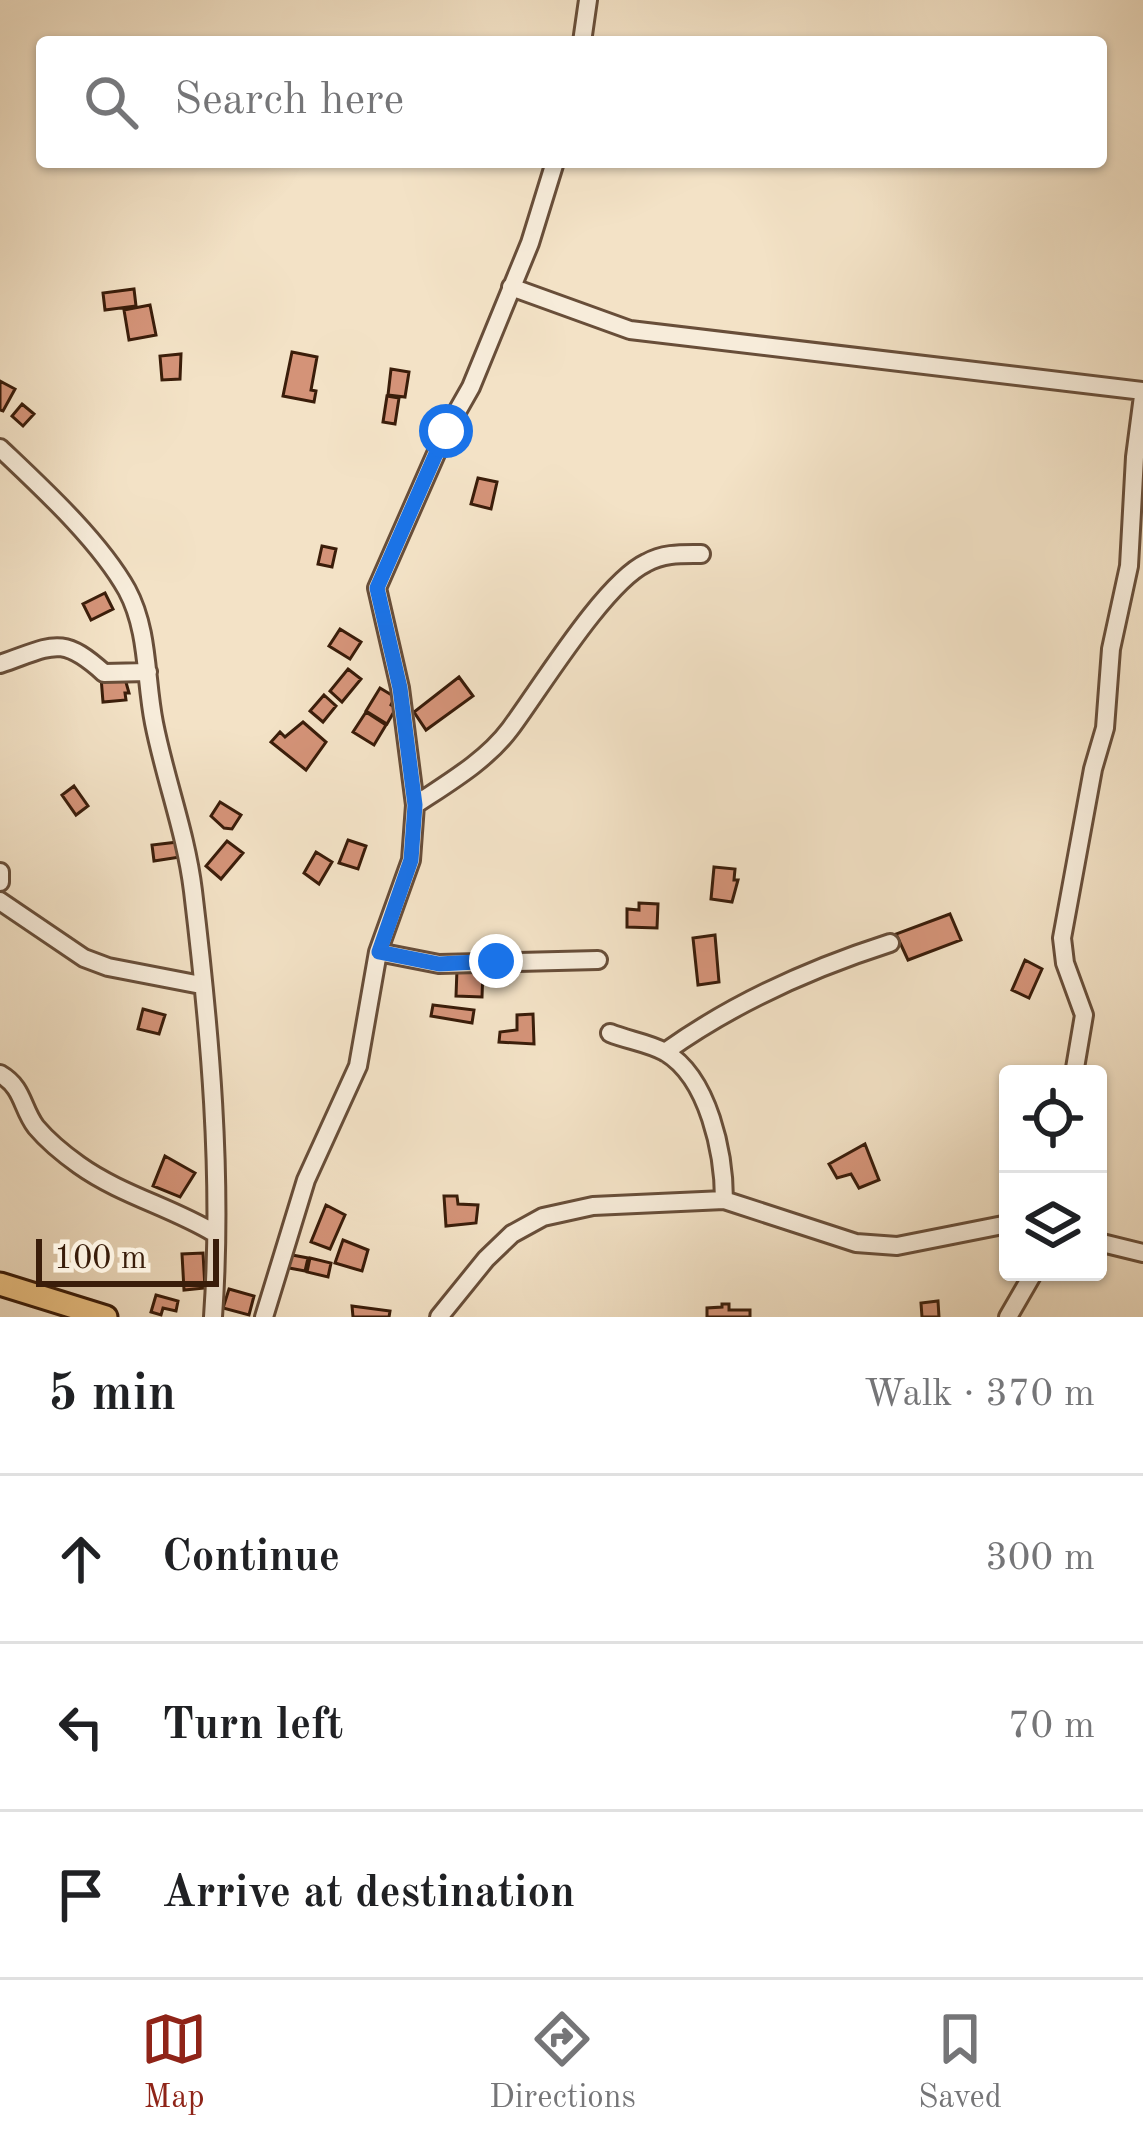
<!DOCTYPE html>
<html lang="en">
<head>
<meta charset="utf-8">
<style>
  body { margin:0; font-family:"Old Standard TT",serif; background:#f2f2f2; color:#202124 }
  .controls { position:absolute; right:36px; bottom:36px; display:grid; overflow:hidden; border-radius:12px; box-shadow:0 3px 9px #0004 }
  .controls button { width:108px; height:108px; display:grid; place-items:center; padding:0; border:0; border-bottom:3px solid #e0e0e0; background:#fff; color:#202124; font:60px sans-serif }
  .scale { position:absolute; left:36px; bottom:30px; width:183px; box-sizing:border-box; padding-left:12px; border:6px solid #3a1d0a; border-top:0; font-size:33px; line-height:42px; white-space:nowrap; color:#3a1d0a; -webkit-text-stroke:9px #f7ecda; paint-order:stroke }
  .stop { position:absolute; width:36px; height:36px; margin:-27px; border:9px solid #1a73e8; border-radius:50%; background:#fff }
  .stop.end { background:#1a73e8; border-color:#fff; box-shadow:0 3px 12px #0008 }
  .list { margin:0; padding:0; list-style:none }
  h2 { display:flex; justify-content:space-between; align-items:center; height:156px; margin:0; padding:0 48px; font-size:51px }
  h2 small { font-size:39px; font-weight:400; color:#757577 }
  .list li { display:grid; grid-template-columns:78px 1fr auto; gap:36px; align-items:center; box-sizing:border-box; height:168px; padding:0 48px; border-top:3px solid #e0e0e0 }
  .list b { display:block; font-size:45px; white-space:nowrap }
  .list em { font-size:39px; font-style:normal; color:#757577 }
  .icon { flex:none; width:66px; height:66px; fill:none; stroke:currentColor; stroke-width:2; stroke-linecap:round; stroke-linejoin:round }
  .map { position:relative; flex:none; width:1143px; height:1317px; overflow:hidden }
  .search { position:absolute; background:#fff; box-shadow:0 3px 9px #0004; left:36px; right:36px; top:36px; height:132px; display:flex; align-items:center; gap:30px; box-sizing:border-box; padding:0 42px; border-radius:12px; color:#757577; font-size:45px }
  .sheet { height:660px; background:#fff }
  nav { display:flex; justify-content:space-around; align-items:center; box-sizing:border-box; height:168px; border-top:3px solid #e0e0e0; background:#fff; font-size:33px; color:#757577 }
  nav a { display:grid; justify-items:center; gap:6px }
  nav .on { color:#8f2418 }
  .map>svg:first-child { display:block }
  .building { fill:#d49378; stroke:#3a1d0a; stroke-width:3 }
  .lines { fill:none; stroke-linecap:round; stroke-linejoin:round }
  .minor-casing { stroke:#684e39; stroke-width:22 }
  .major-casing { stroke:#3a1d0a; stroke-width:27 }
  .minor { stroke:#f7ecda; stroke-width:16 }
  .major { stroke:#eac183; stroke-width:21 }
  .route { stroke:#1a73e8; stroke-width:15 }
</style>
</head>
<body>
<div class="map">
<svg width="1143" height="1317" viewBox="0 0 1143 1317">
  <rect width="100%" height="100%" fill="#f3e2c6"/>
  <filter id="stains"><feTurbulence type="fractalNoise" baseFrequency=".00167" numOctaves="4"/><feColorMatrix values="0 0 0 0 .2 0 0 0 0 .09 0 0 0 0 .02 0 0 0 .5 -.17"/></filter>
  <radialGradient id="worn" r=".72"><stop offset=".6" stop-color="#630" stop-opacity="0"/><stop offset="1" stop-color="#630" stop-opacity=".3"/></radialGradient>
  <!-- building -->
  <path class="building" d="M 134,289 L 136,306 L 105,310 L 103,293 Z
    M 150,305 L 156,335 L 129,340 L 124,310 Z
    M 292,352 L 317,357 L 311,390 L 316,391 L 314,402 L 283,396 Z
    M 181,354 L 180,379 L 162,380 L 160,356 Z
    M 391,369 L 409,372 L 405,397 L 388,395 Z
    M 0,381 L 15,389 L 3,411 L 0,410 Z
    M 387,396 L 399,398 L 395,424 L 383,422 Z
    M 22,404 L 34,414 L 23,426 L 12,416 Z
    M 478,478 L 497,482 L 491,509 L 471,504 Z
    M 322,546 L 336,549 L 332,567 L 318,564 Z
    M 105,593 L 113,609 L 91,620 L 83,604 Z
    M 340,629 L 361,642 L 350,659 L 329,646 Z
    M 348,669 L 361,679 L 342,702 L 330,691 Z
    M 124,675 L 129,693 L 125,693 L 126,700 L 103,702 L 101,677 Z
    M 459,677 L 473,696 L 426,730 L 414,712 Z
    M 380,688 L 395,697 L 391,705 L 396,708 L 387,724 L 366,711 Z
    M 324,695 L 336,706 L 323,722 L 310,711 Z
    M 366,712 L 386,725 L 374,745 L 353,732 Z
    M 303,722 L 326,742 L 306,770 L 271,742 L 280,732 L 285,737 Z
    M 74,786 L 88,806 L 76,815 L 62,795 Z
    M 220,802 L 241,815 L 232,829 L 224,828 L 211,816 Z
    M 348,840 L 366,846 L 358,869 L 339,863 Z
    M 227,841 L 243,853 L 221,879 L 206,866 Z
    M 178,842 L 180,857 L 154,861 L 152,845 Z
    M 316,852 L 332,862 L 319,884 L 304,873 Z
    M 714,867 L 735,869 L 734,880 L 738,880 L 732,902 L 711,899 Z
    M 639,903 L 658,904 L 657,928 L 627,927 L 627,909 L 639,910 Z
    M 950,914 L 961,940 L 908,960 L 896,934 Z
    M 715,935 L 719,982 L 698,985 L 693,938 Z
    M 1025,960 L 1042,969 L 1029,998 L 1012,990 Z
    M 457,969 L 483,970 L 482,997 L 456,996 Z
    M 433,1005 L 474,1010 L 472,1023 L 431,1016 Z
    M 143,1009 L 165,1015 L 159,1034 L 138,1029 Z
    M 533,1014 L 534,1044 L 499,1042 L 500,1032 L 517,1030 L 517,1015 Z
    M 865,1144 L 879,1180 L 859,1188 L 851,1174 L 837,1178 L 829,1164 Z
    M 165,1156 L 195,1173 L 180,1197 L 153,1186 Z
    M 444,1196 L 457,1196 L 458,1204 L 478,1205 L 476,1223 L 446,1226 Z
    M 326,1205 L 345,1215 L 330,1249 L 311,1242 Z
    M 343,1240 L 368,1250 L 362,1271 L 335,1263 Z
    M 203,1253 L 205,1288 L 184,1290 L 182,1254 Z
    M 287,1254 L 308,1258 L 305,1271 L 284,1267 Z
    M 310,1258 L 331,1263 L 328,1277 L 307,1272 Z
    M 229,1289 L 254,1296 L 249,1315 L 223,1308 Z
    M 156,1295 L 178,1301 L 176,1311 L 163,1308 L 161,1315 L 151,1312 Z
    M 938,1301 L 939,1317 L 922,1317 L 921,1303 Z
    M 722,1304 L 729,1304 L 729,1310 L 750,1310 L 750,1317 L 707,1317 L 707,1308 L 722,1307 Z
    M 352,1306 L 390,1311 L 389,1317 L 353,1317 Z"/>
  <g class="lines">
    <defs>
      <path id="minor" d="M 582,42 L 588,0
        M 511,287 L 630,330 L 1143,391
        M 0,448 C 41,487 99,540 127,590 C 149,631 145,678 154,723 C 165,779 186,833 193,891 C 210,1032 223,1175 213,1317
        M 0,664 C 53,646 61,634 104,673 L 148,672
        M 415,805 C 448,783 486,761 510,729 C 540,689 604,583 646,563 C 664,553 681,554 701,554
        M 0,872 L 0,882
        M 0,901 L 84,958 L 108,967 L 201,985
        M 378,952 L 439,964 L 598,960
        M 610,1033 C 627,1040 649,1043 665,1052 C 709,1078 724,1154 724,1200
        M 665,1052 C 732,1004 812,968 890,943
        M 0,1074 C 24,1088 21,1107 36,1127 C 47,1140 65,1155 79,1165 C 121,1195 171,1207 214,1233
        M 1074,1074 L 1084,1015 L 1065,963 L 1062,938 L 1093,769 L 1105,728 L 1111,649 L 1129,566 L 1135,457 L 1143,396
        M 1098,1242 L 1143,1253
        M 264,1317 L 306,1180 L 358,1066 L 378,952 L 411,860 L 415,805 L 400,688 L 377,588 L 446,431 L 471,387 L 530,243 L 555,162
        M 439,1317 L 486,1259 L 512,1234 L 543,1217 L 593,1206 L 724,1200 L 856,1243 L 897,1246 L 1008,1224
        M 1008,1317 L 1034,1272"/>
      <path id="major" d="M 0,1284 L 106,1317"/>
    </defs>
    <!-- minor casing -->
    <use href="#minor" class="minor-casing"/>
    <!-- major casing -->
    <use href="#major" class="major-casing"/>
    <!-- minor -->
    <use href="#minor" class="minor"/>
    <!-- major -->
    <use href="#major" class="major"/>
  </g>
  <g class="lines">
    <!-- route -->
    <path class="route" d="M 446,431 L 377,588 L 400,688 L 415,805 L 411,860 L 379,952 L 439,964 L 496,961"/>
  </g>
  <rect width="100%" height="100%" filter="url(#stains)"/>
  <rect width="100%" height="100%" fill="url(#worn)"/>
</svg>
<div class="controls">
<button><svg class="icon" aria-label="locate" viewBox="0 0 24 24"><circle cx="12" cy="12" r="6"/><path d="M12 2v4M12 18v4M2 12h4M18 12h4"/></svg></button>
<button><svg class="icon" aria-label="layers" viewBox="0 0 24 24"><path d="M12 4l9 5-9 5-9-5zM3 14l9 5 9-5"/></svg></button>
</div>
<div class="scale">100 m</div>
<div class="stop" style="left:446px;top:431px"></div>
<div class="stop end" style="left:496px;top:961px"></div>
<div class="search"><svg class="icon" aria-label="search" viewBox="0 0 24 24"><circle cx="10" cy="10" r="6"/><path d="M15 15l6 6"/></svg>Search here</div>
</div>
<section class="sheet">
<h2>5 min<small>Walk · 370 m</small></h2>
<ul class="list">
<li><svg class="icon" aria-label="ahead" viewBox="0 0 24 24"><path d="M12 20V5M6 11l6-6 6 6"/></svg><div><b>Continue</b></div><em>300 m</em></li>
<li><svg class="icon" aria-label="left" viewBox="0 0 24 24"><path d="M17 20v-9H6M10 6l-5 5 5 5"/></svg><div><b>Turn left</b></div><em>70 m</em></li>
<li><svg class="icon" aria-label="arrive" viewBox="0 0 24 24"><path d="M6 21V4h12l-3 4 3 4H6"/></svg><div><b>Arrive at destination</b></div></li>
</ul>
</section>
<nav>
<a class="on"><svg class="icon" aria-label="map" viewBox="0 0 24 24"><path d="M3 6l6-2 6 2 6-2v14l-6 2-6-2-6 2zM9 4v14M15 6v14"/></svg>Map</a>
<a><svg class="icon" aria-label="directions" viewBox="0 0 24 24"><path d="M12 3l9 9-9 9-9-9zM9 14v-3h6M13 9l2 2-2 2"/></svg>Directions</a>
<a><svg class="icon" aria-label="saved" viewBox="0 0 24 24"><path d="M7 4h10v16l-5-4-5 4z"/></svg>Saved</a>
</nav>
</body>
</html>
